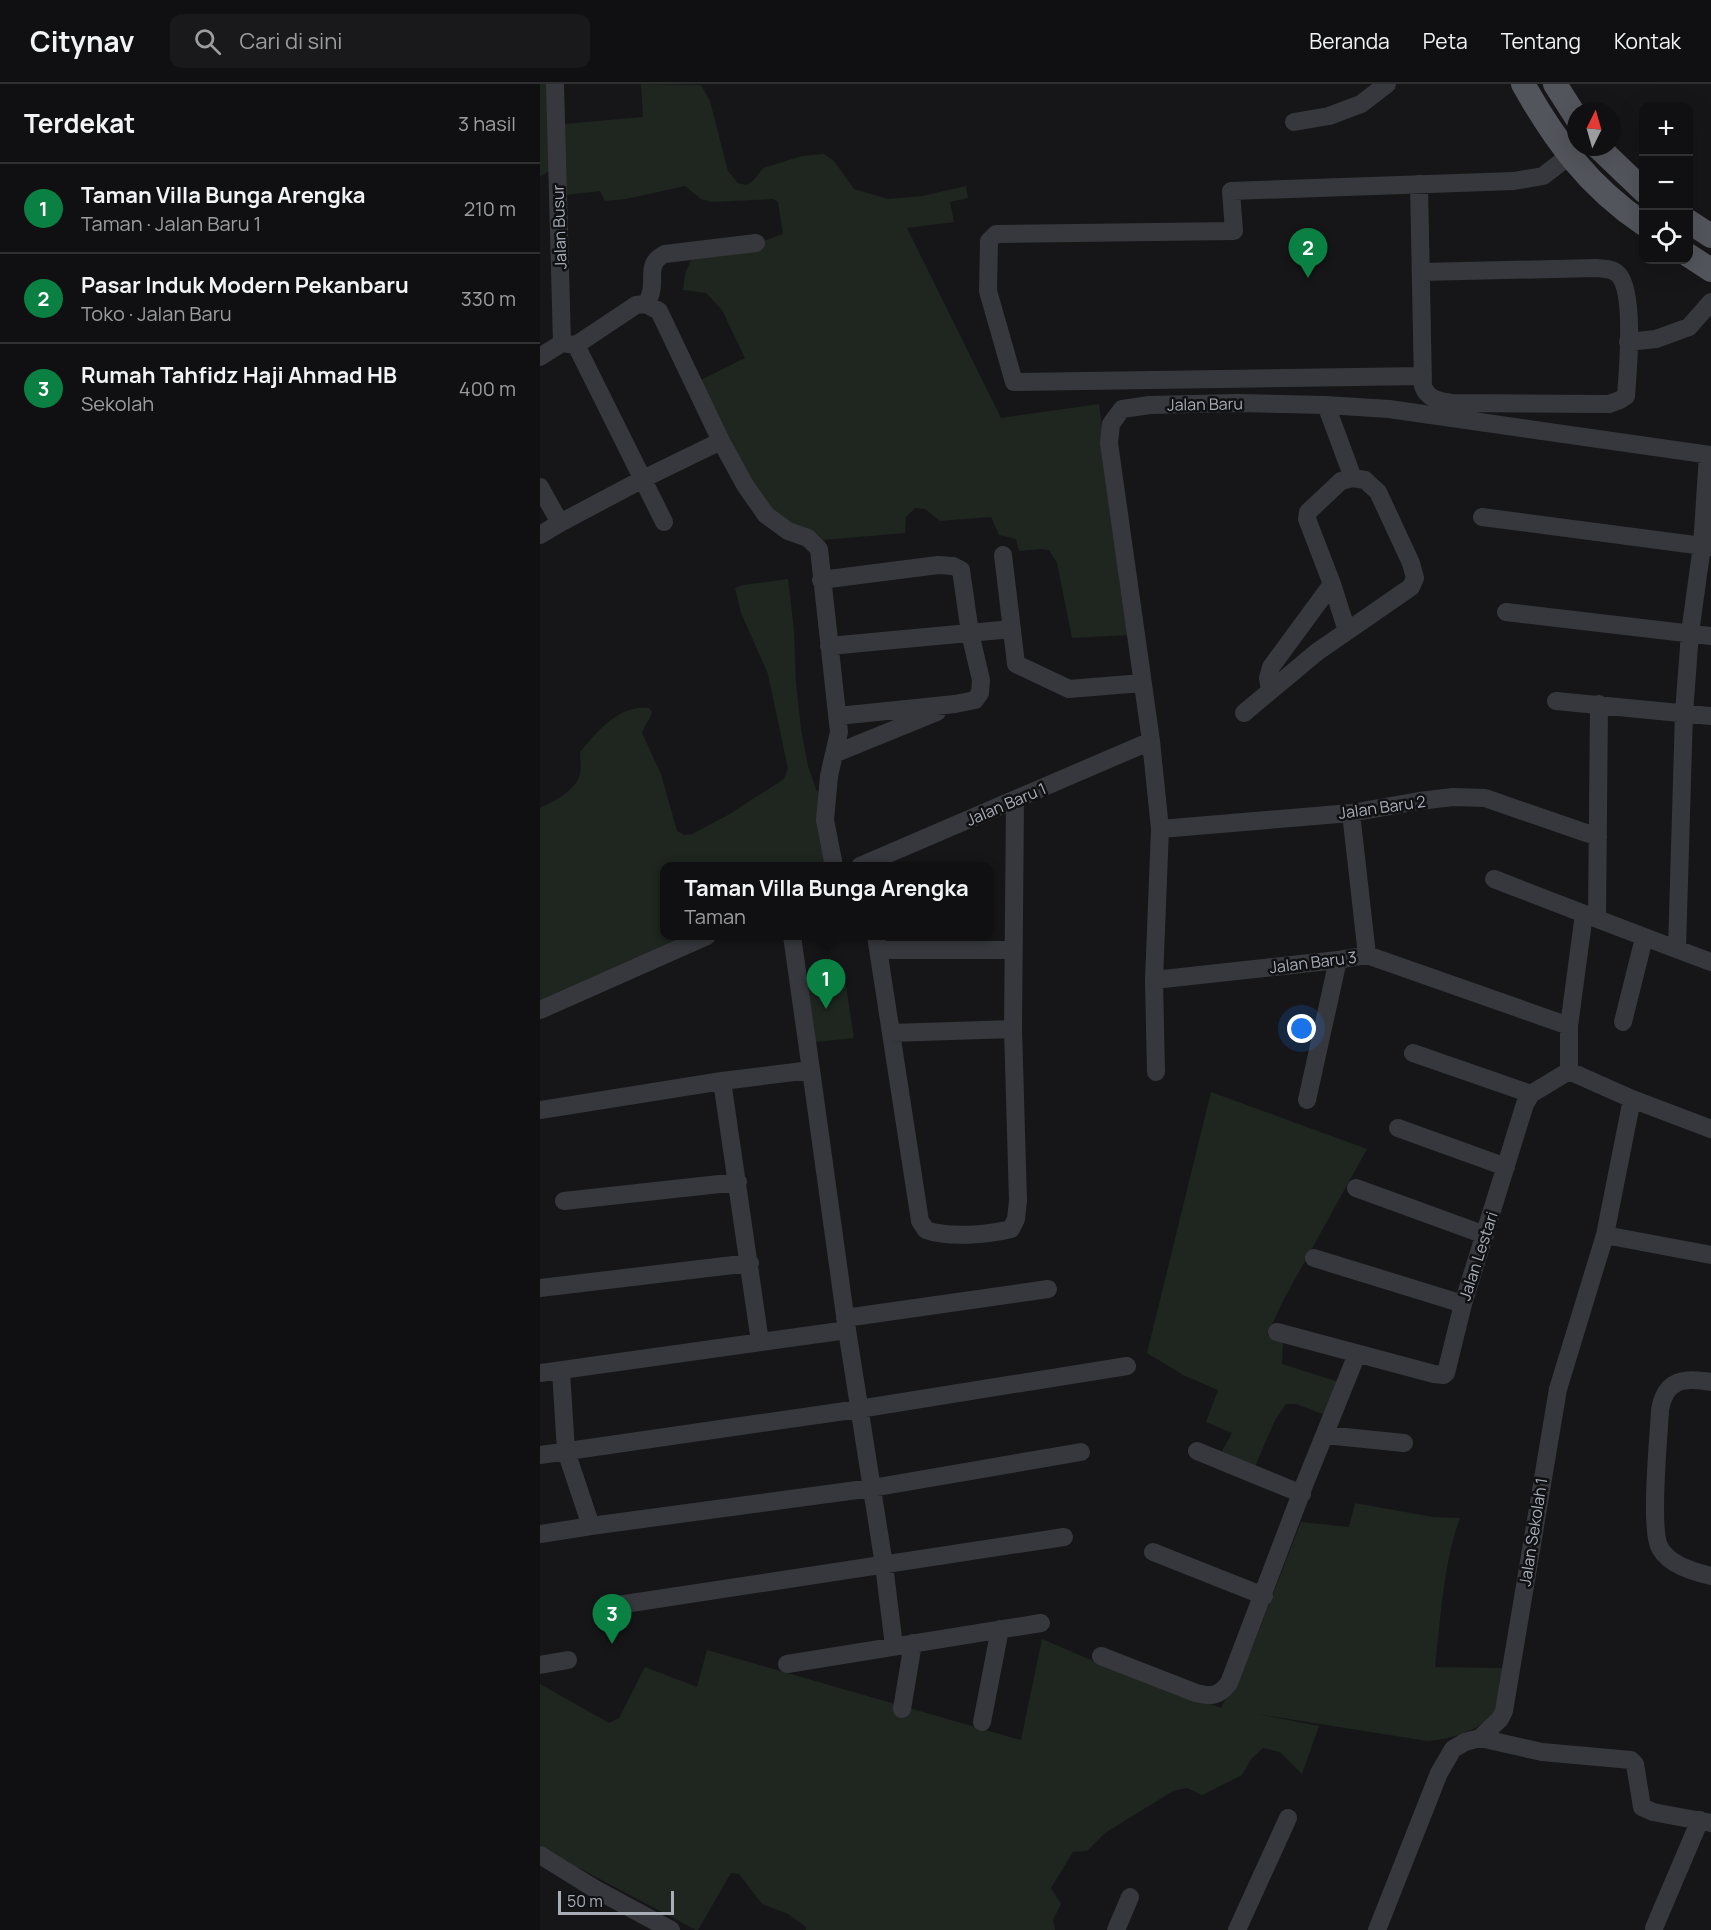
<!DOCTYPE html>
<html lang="id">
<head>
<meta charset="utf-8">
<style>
  body { margin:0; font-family:Manrope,sans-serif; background:#19191b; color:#f1f3f6 }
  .controls { position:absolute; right:18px; top:18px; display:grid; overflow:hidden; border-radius:12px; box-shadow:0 6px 24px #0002 }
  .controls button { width:54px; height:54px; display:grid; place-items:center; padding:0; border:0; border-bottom:2px solid #303032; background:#101012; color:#f1f3f6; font:30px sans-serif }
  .compass { position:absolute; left:1027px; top:18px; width:54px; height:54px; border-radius:50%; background:#101012; box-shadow:0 6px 24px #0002; rotate:5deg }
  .scale { position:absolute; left:18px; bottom:15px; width:116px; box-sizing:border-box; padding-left:6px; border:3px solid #a8adb8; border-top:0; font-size:16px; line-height:21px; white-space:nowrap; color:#a8adb8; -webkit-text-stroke:4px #111113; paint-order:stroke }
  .you { position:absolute; left:762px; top:945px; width:21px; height:21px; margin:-15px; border:4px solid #fff; border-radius:50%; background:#1a73e8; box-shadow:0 0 0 9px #1a73e833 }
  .badge { display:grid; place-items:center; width:39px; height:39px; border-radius:50%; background:#0b8043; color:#fff; font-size:20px; font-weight:700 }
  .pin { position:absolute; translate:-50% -50px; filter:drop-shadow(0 2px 3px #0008) }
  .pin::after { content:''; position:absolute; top:32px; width:21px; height:18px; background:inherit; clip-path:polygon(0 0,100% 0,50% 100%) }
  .popup { position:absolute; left:120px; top:778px; width:333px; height:78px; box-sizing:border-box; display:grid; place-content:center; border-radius:12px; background:#101012; filter:drop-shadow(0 2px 4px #0005); font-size:20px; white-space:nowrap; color:#9c9d9f }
  .popup b { font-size:22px; color:#f1f3f6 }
  .popup::after { content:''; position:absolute; left:50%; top:100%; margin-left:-12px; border:12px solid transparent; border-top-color:#101012 }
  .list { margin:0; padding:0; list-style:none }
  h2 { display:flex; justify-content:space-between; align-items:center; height:78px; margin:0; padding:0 24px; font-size:26px }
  h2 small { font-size:20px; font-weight:400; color:#9c9d9f }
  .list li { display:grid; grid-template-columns:39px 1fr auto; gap:18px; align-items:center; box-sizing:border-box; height:90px; padding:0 24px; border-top:2px solid #303032 }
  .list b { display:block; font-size:22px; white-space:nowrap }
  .list p { margin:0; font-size:20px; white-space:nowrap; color:#9c9d9f }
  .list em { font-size:20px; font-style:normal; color:#9c9d9f }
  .icon { flex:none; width:33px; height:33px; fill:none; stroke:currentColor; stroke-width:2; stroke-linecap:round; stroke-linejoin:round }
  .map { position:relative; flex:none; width:1171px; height:1846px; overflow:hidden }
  header { display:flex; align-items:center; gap:36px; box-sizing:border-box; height:84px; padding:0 30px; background:#101012; border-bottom:2px solid #303032 }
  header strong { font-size:28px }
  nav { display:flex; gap:33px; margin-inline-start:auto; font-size:21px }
  .search { width:420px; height:54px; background:#19191b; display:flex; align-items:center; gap:15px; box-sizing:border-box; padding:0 21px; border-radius:12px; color:#9c9d9f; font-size:22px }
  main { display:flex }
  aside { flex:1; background:#101012 }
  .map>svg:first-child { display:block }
  .green { fill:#1e261f }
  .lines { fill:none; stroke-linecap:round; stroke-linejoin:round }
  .minor { stroke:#37383d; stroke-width:18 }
  .major { stroke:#53555c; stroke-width:24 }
  .labels { text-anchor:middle; stroke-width:5; stroke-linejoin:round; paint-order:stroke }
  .street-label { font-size:16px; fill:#a8adb8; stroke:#111113 }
</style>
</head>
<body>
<header>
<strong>Citynav</strong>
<div class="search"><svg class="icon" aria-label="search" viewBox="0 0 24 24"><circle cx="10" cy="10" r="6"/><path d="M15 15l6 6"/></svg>Cari di sini</div>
<nav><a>Beranda</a><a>Peta</a><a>Tentang</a><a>Kontak</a></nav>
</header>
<main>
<aside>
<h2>Terdekat<small>3 hasil</small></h2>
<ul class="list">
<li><span class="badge">1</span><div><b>Taman Villa Bunga Arengka</b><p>Taman · Jalan Baru 1</p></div><em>210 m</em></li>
<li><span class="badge">2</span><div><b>Pasar Induk Modern Pekanbaru</b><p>Toko · Jalan Baru</p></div><em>330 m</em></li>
<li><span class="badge">3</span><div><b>Rumah Tahfidz Haji Ahmad HB</b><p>Sekolah</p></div><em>400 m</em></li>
</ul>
</aside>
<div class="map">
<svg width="1171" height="1846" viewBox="0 0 1171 1846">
  <rect width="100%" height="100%" fill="#161618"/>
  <!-- green -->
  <path class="green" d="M 0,0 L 7,0 L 9,87 L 0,93 Z
    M 101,0 L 161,1 L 170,17 L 188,87 L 198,99 L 206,101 L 214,96 L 223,84 L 262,72 L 284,70 L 294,77 L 314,105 L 348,115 L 382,112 L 426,102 L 428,114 L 410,118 L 414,138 L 367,144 L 461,334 L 559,320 L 590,551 L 532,554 L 517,479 L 509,466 L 501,465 L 479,467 L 476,455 L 459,451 L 451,433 L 400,437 L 385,425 L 375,424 L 366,433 L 365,449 L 283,456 L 250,443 L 231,429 L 216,406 L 159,297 L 205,274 L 182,226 L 166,209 L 143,206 L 145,190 L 151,176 L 181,172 L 243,150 L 238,118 L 233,115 L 172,118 L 161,115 L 145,102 L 86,115 L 65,117 L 60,107 L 25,111 L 24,40 L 103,33 Z
    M 248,495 L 254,546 L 256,599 L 261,645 L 268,682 L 276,705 L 282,714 L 288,782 L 124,782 L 124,852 L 155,852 L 0,921 L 0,724 C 13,718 34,707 39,693 C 42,686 40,676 40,668 C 58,647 78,621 109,624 L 112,628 C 110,636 104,641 102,649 L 121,690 L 137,747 L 144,751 L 152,750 L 188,731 L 244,695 L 248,685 L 228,590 L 201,529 L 195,504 L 203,501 Z
    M 304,889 L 314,954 L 267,959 L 258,896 Z
    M 671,1008 L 827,1065 L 744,1215 L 727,1251 L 743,1259 L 742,1280 L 799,1298 L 788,1332 L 756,1320 L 746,1320 L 735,1336 L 713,1387 L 681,1369 L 692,1349 L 666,1338 L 678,1306 L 643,1291 L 607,1269 Z
    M 815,1419 L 893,1433 L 920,1434 C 903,1481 901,1533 895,1583 L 962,1584 L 958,1627 C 938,1647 914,1655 887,1657 L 717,1630 L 779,1642 L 762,1690 L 740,1668 L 723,1664 L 712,1674 L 702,1691 L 662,1711 L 647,1704 L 633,1707 L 565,1749 L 547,1767 L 533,1768 L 511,1804 L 521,1820 L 513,1836 L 515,1846 L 266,1846 L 266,1843 L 248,1830 L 222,1820 L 199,1790 L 191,1789 L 158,1846 L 156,1846 L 35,1782 L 0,1761 L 0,1600 L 69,1639 L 79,1634 L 105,1583 L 157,1603 L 167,1566 L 481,1656 L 502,1555 L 572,1585 L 681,1624 L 712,1564 L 761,1438 L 809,1443 Z"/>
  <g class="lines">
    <!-- minor -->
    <path class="minor" d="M 15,0 L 22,259
      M 754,38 L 789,32 L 821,20 L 847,0
      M 879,100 L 883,302 C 888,316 900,317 912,319 L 1069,320 L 1080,316 L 1086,312 C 1088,287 1095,207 1078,190 C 1072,184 1064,185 1056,184 L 881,188
      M 106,220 C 120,198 102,181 125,170 L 216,159
      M 1088,258 L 1116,255 L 1149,243 L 1171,218
      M 22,259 L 36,261 L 96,221 L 106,220 L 119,227 L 181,357 L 205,401 L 226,431 L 248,447 L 268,454 L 279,465 L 299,648 L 289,692 L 285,736 L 294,782
      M 36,261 L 124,438
      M 0,273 L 22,259
      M 883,292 L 474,298 L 448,207 L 449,157 L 456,150 L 694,147 L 691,107 L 974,97 L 1003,92 L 1029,72
      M 0,403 L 20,439 L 103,395 L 181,357
      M 942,433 L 1171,463
      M 0,451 L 20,439
      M 463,471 L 476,580 L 529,605 L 602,599
      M 281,496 L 398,481 L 413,482 L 421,486 L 430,549 L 441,596 L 440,609 L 435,616 L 415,620 L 298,632
      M 792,500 L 807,547
      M 966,528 L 1171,552
      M 289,562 L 472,545
      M 730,607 L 728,594 L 731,583 L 792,500 L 767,435 L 768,428 L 801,397 L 813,394 L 786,321
      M 1016,617 L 1171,632
      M 704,629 L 777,568 L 871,503 L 875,494 L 871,479 L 838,408 L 825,396 L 813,394
      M 294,670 L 397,628
      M 811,729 L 827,871
      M 620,745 L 811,729 L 879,717 L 913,713 L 945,714 L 1058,753
      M 320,782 L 611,657
      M 954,795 C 1026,823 1098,851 1171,878
      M 1044,830 L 1029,942 L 1029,987 L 1092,1015 L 1171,1045
      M 1057,834 L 1059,620
      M 252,852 L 271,986
      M 336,852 L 380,1137 L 386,1146 C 409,1154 447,1151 471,1145 L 476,1135 L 478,1117 L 473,945 L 475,716
      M 1137,865 L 1144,629 L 1150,549 L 1162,462 L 1168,371
      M 339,866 L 473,866
      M 614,896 L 798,876 L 827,871 L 1029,942
      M 0,926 L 167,852
      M 1083,938 L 1104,854
      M 351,949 L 473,945
      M 873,969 L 991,1010
      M 616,988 L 614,896 L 620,745 L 611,657 L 569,359 L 571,340 L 582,325 L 610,321 L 697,319 L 786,321 L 849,325 L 1171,371
      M 182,997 L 220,1258
      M 767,1016 L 798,876
      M 0,1026 L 182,997 L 271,986 L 307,1246 L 344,1481 L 354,1562
      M 858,1044 L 966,1083
      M 816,1104 L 945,1151
      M 24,1117 L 198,1098
      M 1065,1151 L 1171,1171
      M 774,1174 L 923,1220
      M 0,1204 L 210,1179
      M 305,1234 L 508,1205
      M 737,1248 L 894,1290 L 904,1291 L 906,1289 L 923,1220 L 985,1020 L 991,1010 L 1029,987
      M 21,1287 L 26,1367 L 51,1442 L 332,1404 L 541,1368
      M 0,1289 L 307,1246
      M 1171,1298 C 1143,1293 1125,1296 1120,1326 C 1119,1352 1109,1445 1120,1464 C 1129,1481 1154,1488 1171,1492
      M 785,1351 L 864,1359
      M 657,1367 L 762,1410
      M 0,1371 L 319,1325 L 587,1282
      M 0,1450 L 51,1442
      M 613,1468 L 724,1512
      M 78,1521 L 524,1453
      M 561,1572 L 656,1609 C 672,1613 679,1612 689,1599 L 765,1399 L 817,1270
      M 247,1580 L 501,1539
      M 0,1581 L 28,1576
      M 362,1625 L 373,1559
      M 442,1638 L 460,1545
      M 940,1654 L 1002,1668 L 1091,1676 L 1095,1680 L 1102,1723 L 1113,1728 L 1171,1739
      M 0,1771 L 55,1805 L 131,1846
      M 1114,1844 L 1160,1736
      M 576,1846 L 590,1813
      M 697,1846 L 748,1734
      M 837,1846 L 899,1689 L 913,1665 L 925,1658 L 940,1654 L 960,1635 L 964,1627 L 1018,1305 L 1065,1151 L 1092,1015"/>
    <!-- major -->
    <path class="major" d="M 983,0 C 1015,57 1049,103 1104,140
      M 1015,0 L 1036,33
      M 1058,63 L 1104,107
      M 1148,137 L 1171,152
      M 1148,171 L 1171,186"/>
  </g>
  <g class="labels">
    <!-- street labels -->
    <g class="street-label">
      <text transform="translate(19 143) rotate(-92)" y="6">Jalan Busur</text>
      <text transform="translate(665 320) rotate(-1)" y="6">Jalan Baru</text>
      <text transform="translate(466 720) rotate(-23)" y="6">Jalan Baru 1</text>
      <text transform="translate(842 723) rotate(-8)" y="6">Jalan Baru 2</text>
      <text transform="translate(773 878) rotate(-7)" y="6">Jalan Baru 3</text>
      <text transform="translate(938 1172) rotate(-72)" y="6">Jalan Lestari</text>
      <text transform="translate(993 1448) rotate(-81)" y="6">Jalan Sekolah 1</text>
    </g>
  </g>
</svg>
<div class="controls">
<button>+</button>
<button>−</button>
<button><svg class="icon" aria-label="locate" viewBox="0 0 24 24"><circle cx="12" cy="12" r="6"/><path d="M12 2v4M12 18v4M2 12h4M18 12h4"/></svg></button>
</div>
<svg class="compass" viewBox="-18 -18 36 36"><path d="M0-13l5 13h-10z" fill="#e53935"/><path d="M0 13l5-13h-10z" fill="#9c9d9f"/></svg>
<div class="scale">50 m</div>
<div class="you"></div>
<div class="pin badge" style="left:286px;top:925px">1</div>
<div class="popup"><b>Taman Villa Bunga Arengka</b>Taman</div>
<div class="pin badge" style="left:768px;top:194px">2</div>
<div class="pin badge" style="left:72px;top:1560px">3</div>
</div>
</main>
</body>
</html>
